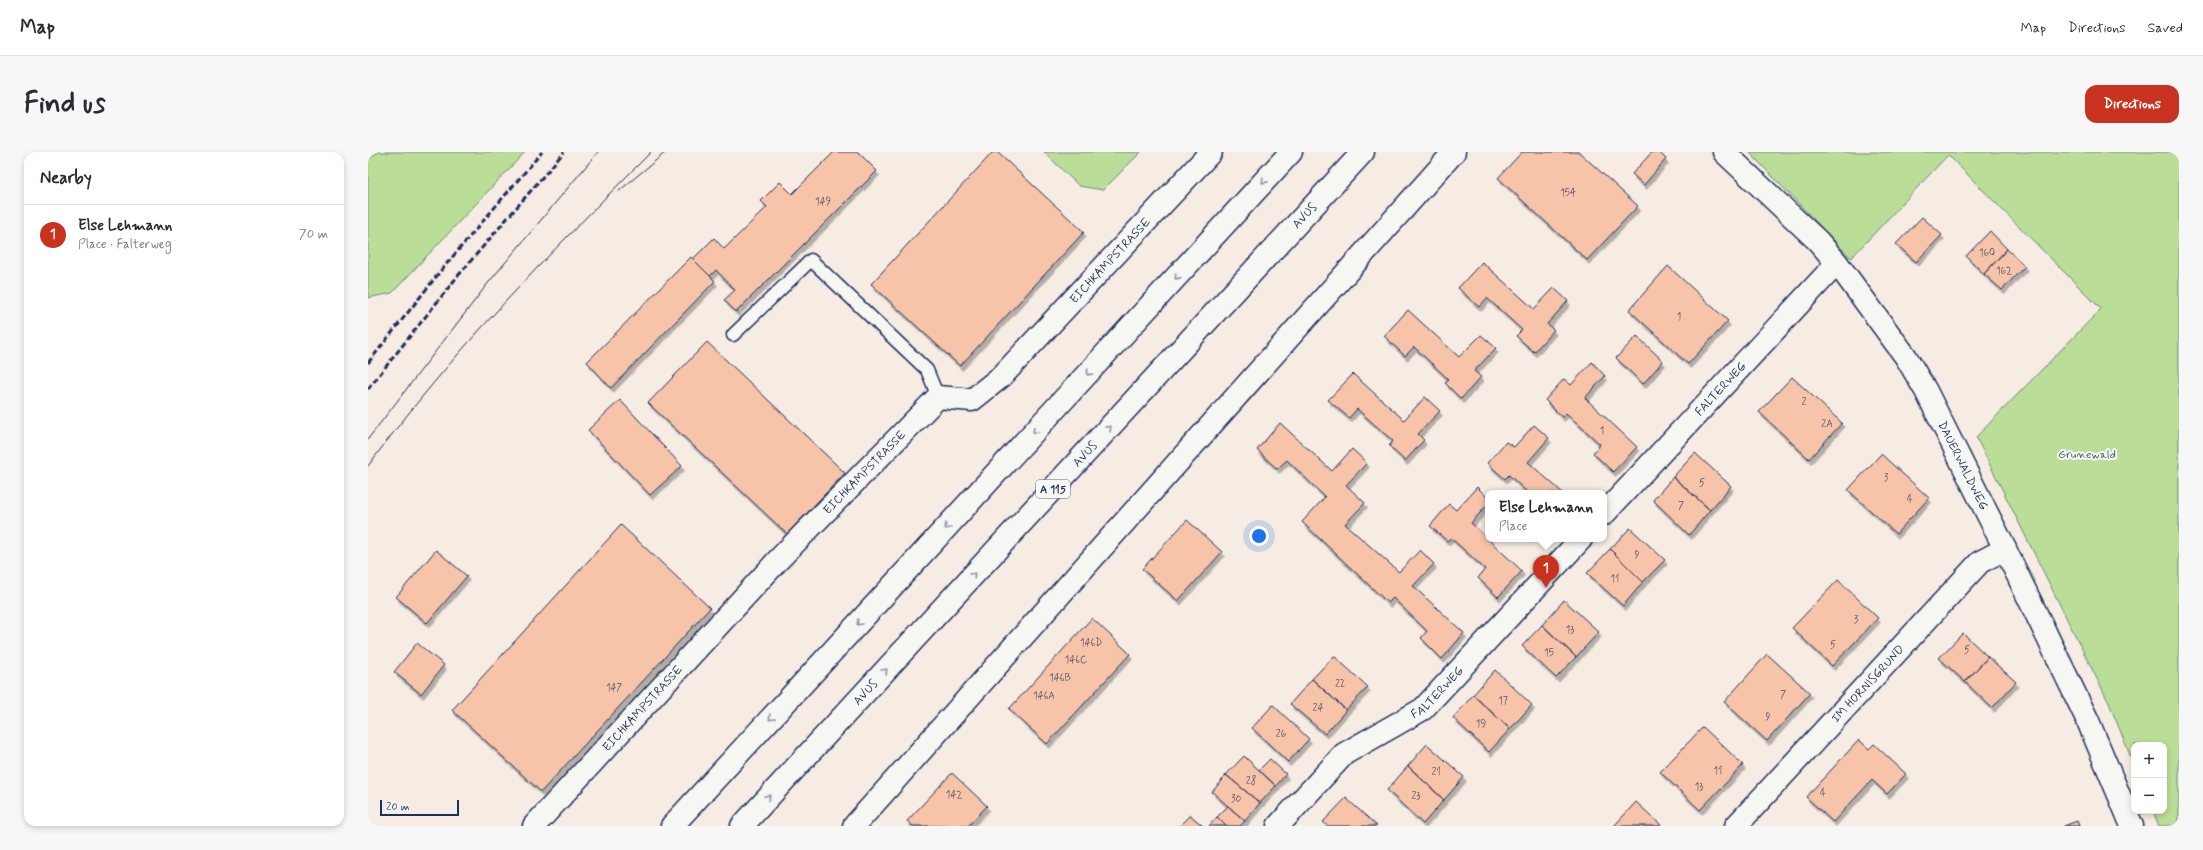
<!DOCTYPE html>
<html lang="en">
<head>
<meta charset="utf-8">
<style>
  body { margin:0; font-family:Mynerve,sans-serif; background:#f7f7f7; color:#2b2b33 }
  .controls { position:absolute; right:12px; bottom:12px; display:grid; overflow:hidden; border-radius:8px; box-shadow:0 2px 6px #0003 }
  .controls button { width:36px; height:36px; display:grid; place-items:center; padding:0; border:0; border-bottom:1px solid #e1e1e2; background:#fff; color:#2b2b33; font:20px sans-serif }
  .scale { position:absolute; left:12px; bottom:10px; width:79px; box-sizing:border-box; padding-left:4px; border:2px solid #1b2f5e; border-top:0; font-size:11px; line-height:14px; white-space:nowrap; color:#1b2f5e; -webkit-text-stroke:3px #f6f6f2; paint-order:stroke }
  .you { position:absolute; left:891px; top:384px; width:14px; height:14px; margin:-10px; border:3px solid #fff; border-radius:50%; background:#1a73e8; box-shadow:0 0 0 6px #1a73e833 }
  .badge { display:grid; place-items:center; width:26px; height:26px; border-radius:50%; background:#c8321e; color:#fff; font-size:13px; font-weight:700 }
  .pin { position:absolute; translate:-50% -33px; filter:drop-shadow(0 1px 2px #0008) }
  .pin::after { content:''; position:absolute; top:21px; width:14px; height:12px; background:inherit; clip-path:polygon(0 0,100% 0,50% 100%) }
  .popup { position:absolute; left:1117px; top:338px; width:122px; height:52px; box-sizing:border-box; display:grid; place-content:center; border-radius:8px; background:#fff; filter:drop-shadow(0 1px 3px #0005); font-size:13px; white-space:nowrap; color:#7c7c81 }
  .popup b { font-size:15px; color:#2b2b33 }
  .popup::after { content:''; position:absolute; left:50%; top:100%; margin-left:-8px; border:8px solid transparent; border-top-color:#fff }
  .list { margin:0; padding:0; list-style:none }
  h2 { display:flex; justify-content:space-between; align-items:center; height:52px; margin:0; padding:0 16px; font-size:17px }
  h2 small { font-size:13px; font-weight:400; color:#7c7c81 }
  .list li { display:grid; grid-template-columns:26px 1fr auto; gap:12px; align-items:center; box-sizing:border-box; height:60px; padding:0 16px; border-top:1px solid #e1e1e2 }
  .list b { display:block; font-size:15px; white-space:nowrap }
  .list p { margin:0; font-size:13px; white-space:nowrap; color:#7c7c81 }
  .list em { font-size:13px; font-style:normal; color:#7c7c81 }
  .map { position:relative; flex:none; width:1811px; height:674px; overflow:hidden; border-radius:12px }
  header { display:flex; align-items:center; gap:24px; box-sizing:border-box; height:56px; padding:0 20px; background:#fff; border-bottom:1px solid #e1e1e2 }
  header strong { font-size:19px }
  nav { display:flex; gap:22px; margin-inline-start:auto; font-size:14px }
  .intro { display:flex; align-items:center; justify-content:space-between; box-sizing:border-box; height:96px; padding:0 24px }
  h1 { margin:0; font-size:28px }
  .button { padding:10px 18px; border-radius:12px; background:#c8321e; color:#fff; font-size:14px; font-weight:700 }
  main { display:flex; gap:24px; padding:0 24px }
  aside { flex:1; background:#fff; border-radius:12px; box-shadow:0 2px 6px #0003 }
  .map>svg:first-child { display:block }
  .green { fill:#badd98; stroke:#6a867b }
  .building { fill:#f7c3a9; stroke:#1b2f5e; filter:url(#shadow) }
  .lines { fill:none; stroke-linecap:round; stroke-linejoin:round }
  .lane-casing { stroke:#1b2f5e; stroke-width:15 }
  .street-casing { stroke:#1b2f5e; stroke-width:25 }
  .secondary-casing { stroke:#1b2f5e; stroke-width:25 }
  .highway-casing { stroke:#1b2f5e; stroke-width:25 }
  .lane { stroke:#f6f6f2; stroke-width:12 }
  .street { stroke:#f6f6f2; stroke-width:22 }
  .secondary { stroke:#f6f6f2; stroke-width:22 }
  .highway { stroke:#f6f6f2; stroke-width:22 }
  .tram { stroke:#1b2f5e; stroke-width:1 }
  .rail { stroke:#1b2f5e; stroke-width:3; stroke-dasharray:6 3; stroke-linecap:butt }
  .oneway { stroke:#8892a8 }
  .labels { text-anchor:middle; stroke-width:4; stroke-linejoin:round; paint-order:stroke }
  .number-label { font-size:10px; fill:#525471 }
  .shield { fill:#f6f6f2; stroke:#5d6b8a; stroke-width:1 }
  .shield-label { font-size:11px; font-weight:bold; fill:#1b2f5e }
  .street-label { font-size:12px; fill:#1b2f5e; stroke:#f6f6f2 }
  .park-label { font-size:12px; fill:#435a6c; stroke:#f6f6f2 }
</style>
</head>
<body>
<header>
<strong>Map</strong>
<nav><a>Map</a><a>Directions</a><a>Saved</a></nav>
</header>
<div class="intro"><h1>Find us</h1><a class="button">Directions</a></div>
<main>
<aside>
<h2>Nearby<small></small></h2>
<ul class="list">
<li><span class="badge">1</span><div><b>Else Lehmann</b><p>Place · Falterweg</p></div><em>70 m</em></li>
</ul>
</aside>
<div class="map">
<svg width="1811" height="674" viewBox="0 0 1811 674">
  <defs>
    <filter id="shadow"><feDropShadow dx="2.5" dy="4.5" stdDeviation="0" flood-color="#0004"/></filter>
  </defs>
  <rect width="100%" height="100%" fill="#f6ece3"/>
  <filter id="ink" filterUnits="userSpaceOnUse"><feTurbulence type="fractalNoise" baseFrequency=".025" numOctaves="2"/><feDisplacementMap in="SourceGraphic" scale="8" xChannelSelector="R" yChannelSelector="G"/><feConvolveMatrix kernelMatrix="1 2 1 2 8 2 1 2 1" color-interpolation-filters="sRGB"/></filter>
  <g filter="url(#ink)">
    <!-- green -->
    <path class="green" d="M 10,0 L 157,0 L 24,141 L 0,146 L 0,8 Z
      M 676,0 L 773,0 L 735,38 L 711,34 Z
      M 1381,0 L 1811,0 L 1811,674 L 1791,674 L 1785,659 L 1796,659 L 1796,593 L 1766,593 L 1766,613 L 1741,551 L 1608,285 L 1733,157 L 1580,3 L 1483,106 Z"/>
    <!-- building -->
    <path class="building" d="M 466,0 L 490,0 L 509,19 L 368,160 L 356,148 L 367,138 L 348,118 L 342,124 L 325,107 L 346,86 L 356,97 L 399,55 L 393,49 L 412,30 L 424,42 Z
      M 625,0 L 629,0 L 716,80 L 592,214 L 503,132 Z
      M 1154,0 L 1211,0 L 1270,54 L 1219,108 L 1130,26 Z
      M 1284,0 L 1291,0 L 1298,7 L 1276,33 L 1264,22 Z
      M 1554,65 L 1574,83 L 1548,110 L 1528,92 Z
      M 1622,79 L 1639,97 L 1616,122 L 1598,104 Z
      M 1639,97 L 1657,114 L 1634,138 L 1616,122 Z
      M 323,105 L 347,129 L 243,236 L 219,210 Z
      M 1114,110 L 1166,157 L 1186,136 L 1200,149 L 1179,172 L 1186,178 L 1166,200 L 1148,184 L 1154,178 L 1119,146 L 1111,155 L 1090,136 Z
      M 1300,114 L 1360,169 L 1320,212 L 1261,158 Z
      M 1040,158 L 1091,205 L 1113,183 L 1128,196 L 1106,219 L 1113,225 L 1093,247 L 1077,231 L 1080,227 L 1046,195 L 1037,204 L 1016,184 Z
      M 1269,184 L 1295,209 L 1275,232 L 1248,206 Z
      M 339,190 L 477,321 L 419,382 L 280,251 Z
      M 1224,210 L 1237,224 L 1217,246 L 1269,295 L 1245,320 L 1225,301 L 1232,292 L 1198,261 L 1194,265 L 1177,248 L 1196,227 L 1203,233 Z
      M 985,222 L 1036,268 L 1057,245 L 1072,259 L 1050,282 L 1056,288 L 1037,309 L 1021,294 L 1025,289 L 989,257 L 981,266 L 960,248 Z
      M 1424,225 L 1474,271 L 1441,307 L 1391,260 Z
      M 252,248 L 314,314 L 282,343 L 220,278 Z
      M 912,271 L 964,319 L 984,297 L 999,311 L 978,333 L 997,351 L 977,372 L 1031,420 L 1052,398 L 1066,412 L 1045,434 L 1096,481 L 1074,507 L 1053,486 L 1059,479 L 1025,446 L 1020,451 L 934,370 L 957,345 L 919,308 L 909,317 L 889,298 Z
      M 1166,273 L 1181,286 L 1160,310 L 1195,341 L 1160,341 L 1141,323 L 1137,327 L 1119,311 L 1138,290 L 1146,295 Z
      M 1327,301 L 1363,334 L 1342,358 L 1305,325 Z
      M 1513,302 L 1561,346 L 1528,382 L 1480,338 Z
      M 1305,325 L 1342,358 L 1321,383 L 1285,348 Z
      M 1109,335 L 1120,346 L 1120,352 L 1103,371 L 1154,419 L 1130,445 L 1110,426 L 1117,417 L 1083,386 L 1079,389 L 1062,374 L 1081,352 L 1088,358 Z
      M 819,368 L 854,400 L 810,449 L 774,417 Z
      M 253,373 L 342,456 L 173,640 L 84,558 Z
      M 1262,376 L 1297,408 L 1275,430 L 1242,397 Z
      M 1242,397 L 1275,430 L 1255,454 L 1219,421 Z
      M 68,398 L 99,424 L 59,471 L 28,445 Z
      M 1470,428 L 1510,466 L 1464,514 L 1424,476 Z
      M 1196,448 L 1231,480 L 1208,505 L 1174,473 Z
      M 724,466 L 762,502 L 679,592 L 641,557 Z
      M 1174,473 L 1208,505 L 1188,526 L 1154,494 Z
      M 1595,481 L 1620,505 L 1597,530 L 1571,506 Z
      M 49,491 L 76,513 L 53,542 L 26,520 Z
      M 1399,502 L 1442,541 L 1399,589 L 1356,550 Z
      M 966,504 L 1000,535 L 978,558 L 944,527 Z
      M 1620,505 L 1648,530 L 1624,556 L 1597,530 Z
      M 1127,518 L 1164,553 L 1142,577 L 1105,543 Z
      M 944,527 L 978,558 L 957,582 L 922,552 Z
      M 1105,543 L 1142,577 L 1121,600 L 1085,566 Z
      M 905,553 L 941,587 L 920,610 L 884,576 Z
      M 1335,575 L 1375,613 L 1332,658 L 1292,620 Z
      M 1491,588 L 1501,597 L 1506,592 L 1538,622 L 1519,642 L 1504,628 L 1465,670 L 1438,645 Z
      M 1059,592 L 1096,625 L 1076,648 L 1040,614 Z
      M 876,604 L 908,634 L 892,651 L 858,623 Z
      M 902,607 L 918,622 L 908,634 L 891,618 Z
      M 1040,614 L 1076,648 L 1055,672 L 1019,638 Z
      M 584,621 L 619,654 L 600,674 L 545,674 L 539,669 Z
      M 858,623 L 892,651 L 877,669 L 844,640 Z
      M 978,646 L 1009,674 L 960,674 L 955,670 Z
      M 1268,650 L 1294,674 L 1246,674 Z
      M 860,654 L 877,669 L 872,674 L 858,674 L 849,665 Z
      M 822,663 L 835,674 L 811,674 Z
      M 849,665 L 858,674 L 841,674 Z
      M 1709,669 L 1711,674 L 1696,674 Z"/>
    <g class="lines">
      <defs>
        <path id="lane" d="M 365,183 L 443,108 L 559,218 L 570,245"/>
        <g id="street">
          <path id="s1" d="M 1356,0 L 1450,89 L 1469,111 L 1538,205 L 1558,239 L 1637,397 L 1720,569 L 1764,674"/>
          <path id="s2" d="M 1236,362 L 1469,111"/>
          <path id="s3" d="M 166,674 L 411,407 L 570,245 L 604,248 L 634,224 L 843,0"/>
          <path id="s4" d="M 910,674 L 976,602 L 1055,557 L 1213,387"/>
          <path id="s5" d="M 1368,674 L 1612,410 L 1637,397"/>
        </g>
        <path id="secondary" d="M 486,674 L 1086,0"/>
        <g id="highway">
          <path d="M 304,674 L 923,0"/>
          <path id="s6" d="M 374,674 L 995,0"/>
        </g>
      </defs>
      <!-- lane casing -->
      <use href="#lane" class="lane-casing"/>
      <!-- street casing -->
      <use href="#street" class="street-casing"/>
      <!-- secondary casing -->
      <use href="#secondary" class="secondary-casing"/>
      <!-- highway casing -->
      <use href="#highway" class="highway-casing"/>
      <!-- lane -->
      <use href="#lane" class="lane"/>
      <!-- street -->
      <use href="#street" class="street"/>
      <!-- secondary -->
      <use href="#secondary" class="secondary"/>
      <!-- highway -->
      <use href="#highway" class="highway"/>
      <!-- tram -->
      <path class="tram" d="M 251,39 L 298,0
        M 0,287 L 121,130 L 230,0
        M 0,314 C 84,200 183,100 283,0"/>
      <!-- rail -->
      <path class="rail" d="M 0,211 L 75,116 L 174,0
        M 0,237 L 89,125 L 196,0"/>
    </g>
    <!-- one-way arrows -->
    <defs><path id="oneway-chevron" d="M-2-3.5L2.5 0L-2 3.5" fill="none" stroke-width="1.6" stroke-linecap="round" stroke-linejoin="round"/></defs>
    <g class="oneway">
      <use href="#oneway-chevron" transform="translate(896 29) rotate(132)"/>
      <use href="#oneway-chevron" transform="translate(809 125) rotate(132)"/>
      <use href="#oneway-chevron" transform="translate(721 221) rotate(132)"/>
      <use href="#oneway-chevron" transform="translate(741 276) rotate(-47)"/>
      <use href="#oneway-chevron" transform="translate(667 279) rotate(133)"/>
      <use href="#oneway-chevron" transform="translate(579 375) rotate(133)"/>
      <use href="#oneway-chevron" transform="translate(605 423) rotate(-47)"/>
      <use href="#oneway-chevron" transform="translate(491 471) rotate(133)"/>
      <use href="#oneway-chevron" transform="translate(517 519) rotate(-47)"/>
      <use href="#oneway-chevron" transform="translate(403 566) rotate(133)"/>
      <use href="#oneway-chevron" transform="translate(400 645) rotate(-47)"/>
    </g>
  </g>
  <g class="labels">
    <!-- number labels -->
    <g class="number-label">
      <text x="1200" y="44">154</text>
      <text x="455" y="53">149</text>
      <text x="1619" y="104">160</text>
      <text x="1636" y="122">162</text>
      <text x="1311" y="168">1</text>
      <text x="1436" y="253">2</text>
      <text x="1459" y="275">2A</text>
      <text x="1234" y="282">1</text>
      <text x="1518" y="329">3</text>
      <text x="1334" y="334">5</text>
      <text x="1542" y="350">4</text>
      <text x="1313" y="357">7</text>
      <text x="1269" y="406">9</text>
      <text x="1247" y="430">11</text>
      <text x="1488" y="471">3</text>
      <text x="1202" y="481">13</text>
      <text x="723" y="494">146D</text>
      <text x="1465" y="496">5</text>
      <text x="1599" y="501">5</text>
      <text x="1181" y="504">15</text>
      <text x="708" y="511">146C</text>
      <text x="692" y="529">146B</text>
      <text x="972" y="535">22</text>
      <text x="246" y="539">147</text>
      <text x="1415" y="546">7</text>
      <text x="676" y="547">146A</text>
      <text x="1135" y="552">17</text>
      <text x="950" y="559">24</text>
      <text x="1400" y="568">9</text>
      <text x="1113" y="575">19</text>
      <text x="913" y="585">26</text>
      <text x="1350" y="622">11</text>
      <text x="1068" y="623">21</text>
      <text x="883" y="632">28</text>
      <text x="1331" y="638">13</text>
      <text x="1455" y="644">4</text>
      <text x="586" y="646">142</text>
      <text x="1048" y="647">23</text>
      <text x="868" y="650">30</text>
    </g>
    <!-- shield labels -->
    <rect class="shield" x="668" y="328" width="34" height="18" rx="3"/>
    <g class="shield-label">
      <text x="685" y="341">A 115</text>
    </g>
    <!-- street labels -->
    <g class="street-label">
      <text dy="4" stroke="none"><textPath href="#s6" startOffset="830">AVUS</textPath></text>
      <text dy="4" stroke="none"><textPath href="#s3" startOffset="820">EICHKAMPSTRASSE</textPath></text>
      <text dy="4" stroke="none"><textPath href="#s2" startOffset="171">FALTERWEG</textPath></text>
      <text dy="4" stroke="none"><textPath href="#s6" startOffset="506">AVUS</textPath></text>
      <text dy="4" stroke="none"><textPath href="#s1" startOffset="398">DAUERWALDWEG</textPath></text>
      <text dy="4" stroke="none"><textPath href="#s3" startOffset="484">EICHKAMPSTRASSE</textPath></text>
      <text dy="4" stroke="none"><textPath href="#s5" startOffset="194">IM HORNISGRUND</textPath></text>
      <text dy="4" stroke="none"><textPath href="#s4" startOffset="210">FALTERWEG</textPath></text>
      <text dy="4" stroke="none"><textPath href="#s6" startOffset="182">AVUS</textPath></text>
      <text dy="4" stroke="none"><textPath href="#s3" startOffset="160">EICHKAMPSTRASSE</textPath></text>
    </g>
    <!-- park labels -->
    <g class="park-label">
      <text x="1719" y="306">Grunewald</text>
    </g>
  </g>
</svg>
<div class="controls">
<button>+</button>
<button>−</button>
</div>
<div class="scale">20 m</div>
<div class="you"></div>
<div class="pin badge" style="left:1178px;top:436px">1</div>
<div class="popup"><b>Else Lehmann</b>Place</div>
</div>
</main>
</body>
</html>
